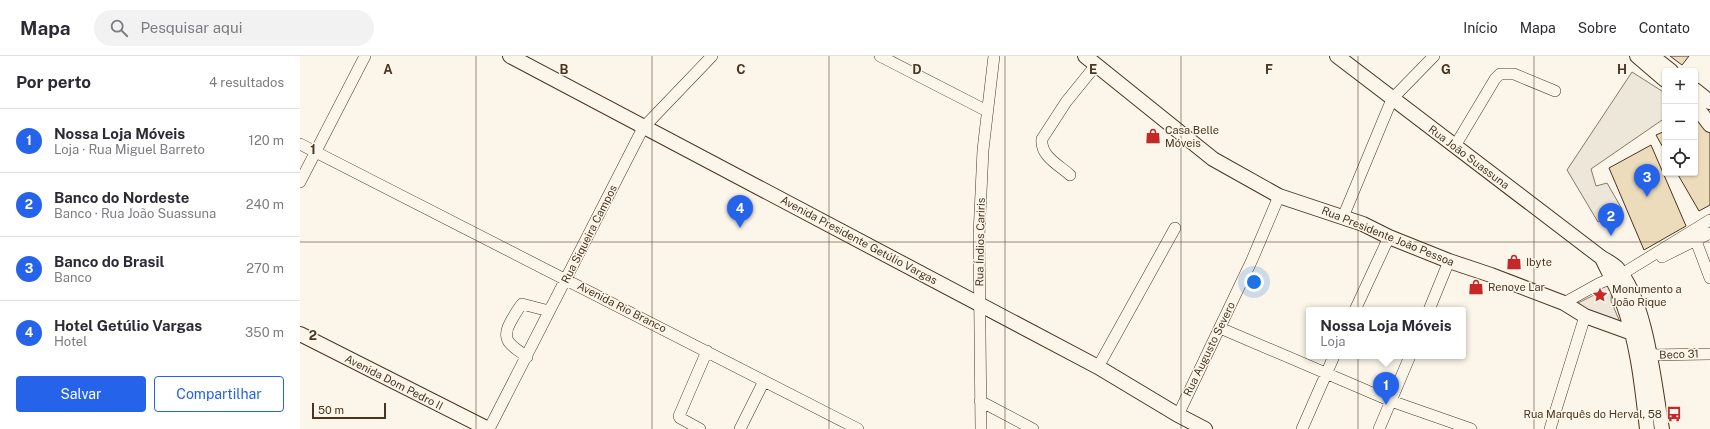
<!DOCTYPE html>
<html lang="pt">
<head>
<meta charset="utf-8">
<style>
  body { margin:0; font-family:"Public Sans",sans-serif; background:#f2f2f3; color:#2b2b33 }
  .controls { position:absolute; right:12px; top:12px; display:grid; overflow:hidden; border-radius:4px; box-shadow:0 1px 3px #0004 }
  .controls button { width:36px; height:36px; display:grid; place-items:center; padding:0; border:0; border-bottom:1px solid #e1e1e2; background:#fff; color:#2b2b33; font:20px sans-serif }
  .scale { position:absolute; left:12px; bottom:10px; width:74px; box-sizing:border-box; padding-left:4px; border:2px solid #4a3520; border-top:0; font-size:11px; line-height:14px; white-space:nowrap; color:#4a3520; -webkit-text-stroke:3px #fbf6e9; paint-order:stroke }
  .you { position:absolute; left:954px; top:226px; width:14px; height:14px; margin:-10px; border:3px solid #fff; border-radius:50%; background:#1a73e8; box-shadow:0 0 0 6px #1a73e833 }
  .badge { display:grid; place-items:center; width:26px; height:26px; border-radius:50%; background:#2563eb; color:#fff; font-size:13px; font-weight:700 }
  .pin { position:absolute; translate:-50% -33px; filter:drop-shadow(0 1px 2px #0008) }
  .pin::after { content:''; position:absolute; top:21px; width:14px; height:12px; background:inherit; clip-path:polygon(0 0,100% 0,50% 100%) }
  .popup { position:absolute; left:1006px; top:251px; width:160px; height:52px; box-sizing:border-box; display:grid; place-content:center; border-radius:4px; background:#fff; filter:drop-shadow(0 1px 3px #0005); font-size:13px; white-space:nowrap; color:#7c7c81 }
  .popup b { font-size:15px; color:#2b2b33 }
  .popup::after { content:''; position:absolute; left:50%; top:100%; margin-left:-8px; border:8px solid transparent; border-top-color:#fff }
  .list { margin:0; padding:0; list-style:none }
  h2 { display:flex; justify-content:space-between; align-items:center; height:52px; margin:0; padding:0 16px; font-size:17px }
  h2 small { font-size:13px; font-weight:400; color:#7c7c81 }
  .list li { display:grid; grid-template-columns:26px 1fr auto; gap:12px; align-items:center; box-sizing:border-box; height:64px; padding:0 16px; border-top:1px solid #e1e1e2 }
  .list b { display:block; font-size:15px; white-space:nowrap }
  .list p { margin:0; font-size:13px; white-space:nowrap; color:#7c7c81 }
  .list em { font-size:13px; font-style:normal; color:#7c7c81 }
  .actions { display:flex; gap:8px; padding:12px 16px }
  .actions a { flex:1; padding:9px 0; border:1px solid #2563eb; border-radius:4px; text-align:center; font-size:14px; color:#2563eb }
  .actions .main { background:#2563eb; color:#fff }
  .icon { flex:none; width:22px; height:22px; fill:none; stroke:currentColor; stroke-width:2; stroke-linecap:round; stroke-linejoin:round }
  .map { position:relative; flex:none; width:1410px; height:373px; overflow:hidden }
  header { display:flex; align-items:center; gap:24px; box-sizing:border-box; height:56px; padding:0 20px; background:#fff; border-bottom:1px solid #e1e1e2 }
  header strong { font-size:19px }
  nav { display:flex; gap:22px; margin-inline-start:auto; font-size:14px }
  .search { width:280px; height:36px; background:#f2f2f3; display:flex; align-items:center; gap:10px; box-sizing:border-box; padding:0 14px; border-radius:22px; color:#7c7c81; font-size:15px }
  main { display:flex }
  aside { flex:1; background:#fff }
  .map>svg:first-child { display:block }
  .green { fill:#ede6d9; stroke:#887966 }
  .parking { fill:#ede7d9; stroke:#887966 }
  .building { fill:#ecdcbc; stroke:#4a3520 }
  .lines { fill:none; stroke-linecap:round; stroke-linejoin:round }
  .minor-casing { stroke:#4a3520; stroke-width:12 }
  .major-casing { stroke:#4a3520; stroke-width:16 }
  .minor { stroke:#fbf6e9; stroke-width:11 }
  .major { stroke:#fbf6e9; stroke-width:14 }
  .grid { fill:none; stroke:#4a3520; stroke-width:1; stroke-opacity:0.55 }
  .labels { text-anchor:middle; stroke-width:3; stroke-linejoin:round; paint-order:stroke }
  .poi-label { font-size:11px; fill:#4a3520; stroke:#fbf6e9; text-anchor:start }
  .street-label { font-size:11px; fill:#4a3520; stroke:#fbf6e9 }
  .grid-label { font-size:13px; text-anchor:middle; font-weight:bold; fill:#4a3520; stroke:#fbf6e9; stroke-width:3; stroke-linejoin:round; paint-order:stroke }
</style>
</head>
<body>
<header>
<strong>Mapa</strong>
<div class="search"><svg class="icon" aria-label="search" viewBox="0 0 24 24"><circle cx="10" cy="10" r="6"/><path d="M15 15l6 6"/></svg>Pesquisar aqui</div>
<nav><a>Início</a><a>Mapa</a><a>Sobre</a><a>Contato</a></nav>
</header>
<main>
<aside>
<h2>Por perto<small>4 resultados</small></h2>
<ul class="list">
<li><span class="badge">1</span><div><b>Nossa Loja Móveis</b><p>Loja · Rua Miguel Barreto</p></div><em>120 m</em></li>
<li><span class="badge">2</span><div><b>Banco do Nordeste</b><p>Banco · Rua João Suassuna</p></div><em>240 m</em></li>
<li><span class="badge">3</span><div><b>Banco do Brasil</b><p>Banco</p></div><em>270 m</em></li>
<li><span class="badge">4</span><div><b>Hotel Getúlio Vargas</b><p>Hotel</p></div><em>350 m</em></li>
</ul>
<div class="actions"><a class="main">Salvar</a><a>Compartilhar</a></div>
</aside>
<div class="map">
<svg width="1410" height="373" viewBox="0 0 1410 373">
  <rect width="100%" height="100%" fill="#fbf6e9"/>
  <!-- green -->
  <path class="green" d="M 1305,228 L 1312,232 L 1311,245 L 1320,266 L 1274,249 L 1296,238 Z"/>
  <!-- parking -->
  <path class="parking" d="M 1332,16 L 1365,37 L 1365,62 L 1291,113 L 1296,130 L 1307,127 L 1322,153 L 1298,166 L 1267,114 Z"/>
  <!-- building -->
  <path class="building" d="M 1370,0 L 1389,0 L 1382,9 Z
    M 1399,56 L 1410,76 L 1410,149 L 1399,155 L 1377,117 L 1395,117 L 1395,58 Z
    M 1365,75 L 1365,95 L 1356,79 Z
    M 1351,89 L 1386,170 L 1344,194 L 1309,112 Z"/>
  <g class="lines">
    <defs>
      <path id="minor" d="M 580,0 L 687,55
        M 0,88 L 558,373
        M 1155,90 L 1195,23 L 1200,18 L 1214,18 L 1255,35
        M 770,119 C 759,109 740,100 742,83 L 766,46 L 796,9
        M 0,126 L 65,0
        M 1043,161 L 1092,43 L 1134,0
        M 1396,185 L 1410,222
        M 1362,201 L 1410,177
        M 1264,247 L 1300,227 L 1322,218 L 1410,164
        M 1055,254 L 1089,181
        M 1129,254 L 1149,205
        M 920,272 L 1091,345 L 1171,373
        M 1349,299 L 1410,298
        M 227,301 C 213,290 200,286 210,267 C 214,260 217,254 222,248 L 249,255
        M 798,311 L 875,172
        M 680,345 L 733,373
        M 878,359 L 952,204 L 979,140
        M 189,373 L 343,72 L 412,0
        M 400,373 L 380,362 L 379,360 L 407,295
        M 440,373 L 464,325
        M 681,373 L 679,179 L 683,94 L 694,0
        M 1002,373 L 1034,300
        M 1079,373 L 1110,300
        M 1250,373 L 1285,260"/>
      <path id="major" d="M 210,0 L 798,311 L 878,359 L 905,373
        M 785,0 L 913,103 L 979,140 L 1063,168 L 1089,181 L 1149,205 L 1191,219 L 1264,247 L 1285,260 L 1332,277
        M 1037,0 L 1302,202 C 1307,205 1313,208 1317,212 C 1347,246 1354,329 1362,373
        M 1337,0 L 1365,24
        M 1352,0 L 1371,15
        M 1395,34 L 1410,46
        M 1395,49 L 1410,69
        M 1302,202 C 1309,217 1317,231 1323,247 C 1338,288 1342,330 1347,373
        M 0,278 L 188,373"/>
    </defs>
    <!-- minor casing -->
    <use href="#minor" class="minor-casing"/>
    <!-- major casing -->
    <use href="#major" class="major-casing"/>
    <!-- minor -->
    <use href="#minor" class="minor"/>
    <!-- major -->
    <use href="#major" class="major"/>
  </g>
  <!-- grid -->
  <path class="grid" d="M 176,0 L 176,373M 352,0 L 352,373M 529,0 L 529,373M 705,0 L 705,373M 881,0 L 881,373M 1058,0 L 1058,373M 1234,0 L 1234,373M 0,186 L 1410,186"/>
  <!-- icons -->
  <defs>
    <symbol id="shop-bare" viewBox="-9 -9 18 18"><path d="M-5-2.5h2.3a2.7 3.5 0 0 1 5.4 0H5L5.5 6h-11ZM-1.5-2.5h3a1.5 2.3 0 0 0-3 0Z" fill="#c62828" stroke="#fbf6e9" stroke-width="2.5" paint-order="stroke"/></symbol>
    <symbol id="sight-bare" viewBox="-9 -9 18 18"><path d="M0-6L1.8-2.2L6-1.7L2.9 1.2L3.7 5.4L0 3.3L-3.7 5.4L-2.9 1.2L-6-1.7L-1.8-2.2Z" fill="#c62828" stroke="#fbf6e9" stroke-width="2.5" paint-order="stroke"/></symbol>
    <symbol id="bus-bare" viewBox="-9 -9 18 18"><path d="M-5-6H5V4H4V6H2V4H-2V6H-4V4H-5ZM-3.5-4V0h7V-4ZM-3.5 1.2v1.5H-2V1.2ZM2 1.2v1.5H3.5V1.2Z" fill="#c62828" stroke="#fbf6e9" stroke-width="2.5" paint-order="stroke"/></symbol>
  </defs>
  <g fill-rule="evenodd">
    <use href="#shop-bare" x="842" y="69" width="22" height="22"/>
    <use href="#shop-bare" x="1203" y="195" width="22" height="22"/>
    <use href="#shop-bare" x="1165" y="220" width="22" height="22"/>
    <use href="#sight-bare" x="1289" y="228" width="22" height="22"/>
    <use href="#bus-bare" x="1363" y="347" width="22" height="22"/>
  </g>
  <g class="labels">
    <!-- poi labels -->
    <g class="poi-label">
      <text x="865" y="78">Casa Belle<tspan x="865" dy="13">Móveis</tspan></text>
      <text x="1226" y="210">Ibyte</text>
      <text x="1188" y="235">Renove Lar</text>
      <text x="1312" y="237">Monumento a<tspan x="1312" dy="13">João Rique</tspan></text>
      <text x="1362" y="362" text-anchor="end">Rua Marquês do Herval, 58</text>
    </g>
    <!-- street labels -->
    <g class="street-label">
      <text transform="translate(1169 101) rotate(37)" y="4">Rua João Suassuna</text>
      <text transform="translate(289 178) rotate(-63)" y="4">Rua Siqueira Campos</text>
      <text transform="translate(1088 180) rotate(22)" y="4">Rua Presidente João Pessoa</text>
      <text transform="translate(559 184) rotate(28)" y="4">Avenida Presidente Getúlio Vargas</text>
      <text transform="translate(680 186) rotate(-89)" y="4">Rua Índios Cariris</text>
      <text transform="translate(322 251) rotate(27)" y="4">Avenida Rio Branco</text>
      <text transform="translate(909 293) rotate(-64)" y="4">Rua Augusto Severo</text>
      <text transform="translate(1379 298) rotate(-2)" y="4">Beco 31</text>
      <text transform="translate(94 326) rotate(27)" y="4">Avenida Dom Pedro II</text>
    </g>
  </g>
  <g class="grid-label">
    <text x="88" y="18">A</text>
    <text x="264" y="18">B</text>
    <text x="441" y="18">C</text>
    <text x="617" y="18">D</text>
    <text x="793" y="18">E</text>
    <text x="969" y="18">F</text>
    <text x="1146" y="18">G</text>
    <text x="1322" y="18">H</text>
    <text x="13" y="98">1</text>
    <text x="13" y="284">2</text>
  </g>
</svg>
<div class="controls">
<button>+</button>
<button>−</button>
<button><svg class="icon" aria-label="locate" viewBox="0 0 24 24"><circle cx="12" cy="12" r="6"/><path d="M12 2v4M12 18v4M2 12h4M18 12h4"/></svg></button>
</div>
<div class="scale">50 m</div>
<div class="you"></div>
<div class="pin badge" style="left:1086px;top:349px">1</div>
<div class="popup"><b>Nossa Loja Móveis</b>Loja</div>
<div class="pin badge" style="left:1311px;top:180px">2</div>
<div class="pin badge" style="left:1347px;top:141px">3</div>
<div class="pin badge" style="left:440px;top:172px">4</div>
</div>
</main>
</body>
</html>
